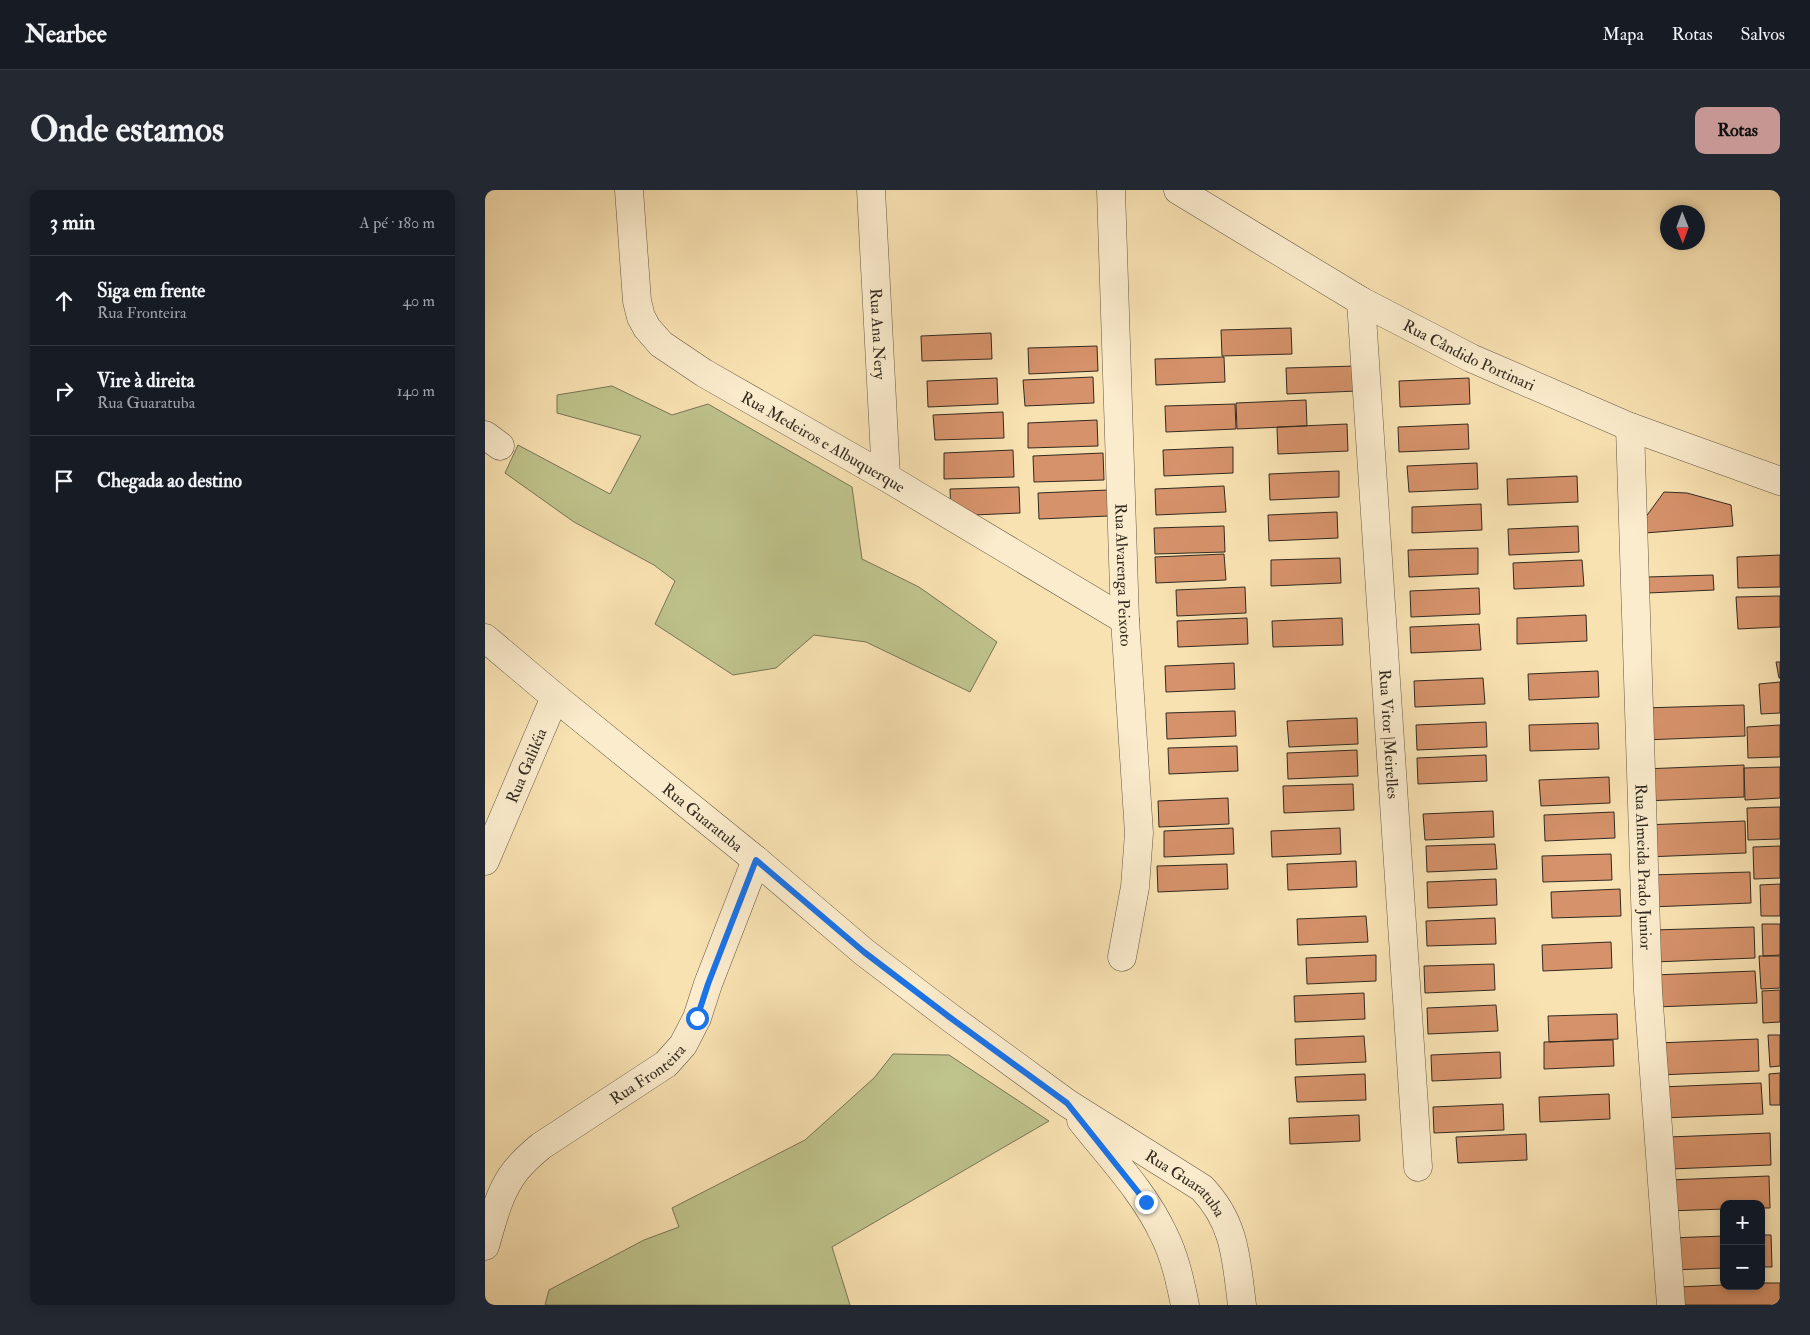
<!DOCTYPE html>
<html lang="pt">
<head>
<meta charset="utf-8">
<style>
  body { margin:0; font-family:"IM FELL Double Pica",serif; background:#242831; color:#f1f3f6 }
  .controls { position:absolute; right:15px; bottom:15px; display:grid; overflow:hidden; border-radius:10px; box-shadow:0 2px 8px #0003 }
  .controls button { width:45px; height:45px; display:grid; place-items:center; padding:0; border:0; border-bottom:1px solid #363941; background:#171b24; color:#f1f3f6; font:25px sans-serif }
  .compass { position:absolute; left:1175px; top:15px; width:45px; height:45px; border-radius:50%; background:#171b24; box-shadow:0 2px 8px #0003; rotate:179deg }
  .stop { position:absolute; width:15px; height:15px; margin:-11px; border:4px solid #1a73e8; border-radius:50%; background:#fff }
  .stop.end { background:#1a73e8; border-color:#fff; box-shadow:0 1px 5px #0008 }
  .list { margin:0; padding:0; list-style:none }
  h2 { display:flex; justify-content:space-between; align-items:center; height:65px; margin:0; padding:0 20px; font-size:21px }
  h2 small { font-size:16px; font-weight:400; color:#9ea1a6 }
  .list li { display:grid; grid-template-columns:32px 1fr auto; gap:15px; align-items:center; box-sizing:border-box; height:90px; padding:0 20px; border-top:1px solid #363941 }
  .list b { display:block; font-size:19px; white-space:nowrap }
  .list p { margin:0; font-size:16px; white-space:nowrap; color:#9ea1a6 }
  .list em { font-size:16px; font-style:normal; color:#9ea1a6 }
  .icon { flex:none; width:28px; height:28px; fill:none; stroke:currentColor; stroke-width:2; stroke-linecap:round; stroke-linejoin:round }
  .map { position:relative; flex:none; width:1295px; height:1115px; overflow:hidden; border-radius:10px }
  header { display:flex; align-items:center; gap:30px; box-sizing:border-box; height:70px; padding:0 25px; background:#171b24; border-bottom:1px solid #363941 }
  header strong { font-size:24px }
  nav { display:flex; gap:28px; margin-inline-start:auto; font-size:18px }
  .intro { display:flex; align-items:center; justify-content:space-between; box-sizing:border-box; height:120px; padding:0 30px }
  h1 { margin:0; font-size:35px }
  .button { padding:12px 22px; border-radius:10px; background:#c59692; color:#111; font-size:18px; font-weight:700 }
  main { display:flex; gap:30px; padding:0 30px }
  aside { flex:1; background:#171b24; border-radius:10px; box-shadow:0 2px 8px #0003 }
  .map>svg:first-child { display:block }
  .green { fill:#bfc38c; stroke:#787656 }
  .building { fill:#d6926a; stroke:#322a20 }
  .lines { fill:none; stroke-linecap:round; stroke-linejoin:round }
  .minor-casing { stroke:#645844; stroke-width:29 }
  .minor { stroke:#fbeccd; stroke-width:28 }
  .route { stroke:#1a73e8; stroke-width:6 }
  .labels { text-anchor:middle; stroke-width:4; stroke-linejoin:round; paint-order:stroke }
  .street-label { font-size:16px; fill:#322a20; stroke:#fbeccd }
</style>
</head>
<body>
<header>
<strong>Nearbee</strong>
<nav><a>Mapa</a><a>Rotas</a><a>Salvos</a></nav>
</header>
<div class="intro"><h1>Onde estamos</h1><a class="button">Rotas</a></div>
<main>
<aside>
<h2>3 min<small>A pé · 180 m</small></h2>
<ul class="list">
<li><svg class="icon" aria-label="ahead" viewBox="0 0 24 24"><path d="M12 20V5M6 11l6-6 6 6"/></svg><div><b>Siga em frente</b><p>Rua Fronteira</p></div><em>40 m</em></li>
<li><svg class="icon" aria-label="right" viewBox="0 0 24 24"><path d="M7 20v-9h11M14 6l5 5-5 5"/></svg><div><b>Vire à direita</b><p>Rua Guaratuba</p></div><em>140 m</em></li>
<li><svg class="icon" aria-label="arrive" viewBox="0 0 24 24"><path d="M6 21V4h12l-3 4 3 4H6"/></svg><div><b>Chegada ao destino</b></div></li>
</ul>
</aside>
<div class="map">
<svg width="1295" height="1115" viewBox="0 0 1295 1115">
  <rect width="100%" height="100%" fill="#f9e2b2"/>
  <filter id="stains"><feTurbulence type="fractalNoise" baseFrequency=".004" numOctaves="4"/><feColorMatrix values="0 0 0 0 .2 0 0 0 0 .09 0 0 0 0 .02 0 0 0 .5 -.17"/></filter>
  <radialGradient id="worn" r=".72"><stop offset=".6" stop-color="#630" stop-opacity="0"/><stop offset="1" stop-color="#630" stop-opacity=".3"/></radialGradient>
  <!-- green -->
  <path class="green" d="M 127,196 L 187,225 L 223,214 L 367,297 L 377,369 L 434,397 L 512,452 L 485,502 L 381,452 L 329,445 L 291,478 L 248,485 L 170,434 L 190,391 L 169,375 L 89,332 L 20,283 L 33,255 L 125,304 L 156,246 L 72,223 L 72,205 Z
    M 408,864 L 464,865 L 564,931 L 347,1057 L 365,1115 L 60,1115 L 64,1100 L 159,1050 L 194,1037 L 187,1018 L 320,950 L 389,888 Z"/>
  <!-- building -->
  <path class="building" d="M 806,138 L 807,164 L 737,166 L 736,140 Z
    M 506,143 L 507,169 L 437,171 L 436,146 Z
    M 612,156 L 613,181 L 544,184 L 543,158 Z
    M 739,167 L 740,192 L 671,195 L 670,169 Z
    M 871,176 L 872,201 L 802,204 L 801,178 Z
    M 608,187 L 609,213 L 540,216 L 538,190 Z
    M 512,188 L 513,214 L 443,217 L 442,191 Z
    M 984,188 L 985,214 L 915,217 L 914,191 Z
    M 821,210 L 822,236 L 752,239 L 751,213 Z
    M 750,214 L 751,239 L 681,242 L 680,216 Z
    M 518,222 L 519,248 L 450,250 L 448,225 Z
    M 612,230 L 613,256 L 543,258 L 543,233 Z
    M 862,234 L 863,261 L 793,264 L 792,237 Z
    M 983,234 L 984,259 L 914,262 L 913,237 Z
    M 748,257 L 748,283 L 679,286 L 678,260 Z
    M 528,260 L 529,287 L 459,289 L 459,263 Z
    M 618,263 L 619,290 L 549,292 L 548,266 Z
    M 992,273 L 993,299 L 924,302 L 922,276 Z
    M 854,281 L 854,307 L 785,310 L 784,284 Z
    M 1092,286 L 1093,312 L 1023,315 L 1022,289 Z
    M 739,296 L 741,322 L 671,325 L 670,299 Z
    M 534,297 L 535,323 L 466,326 L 465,299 Z
    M 623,300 L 624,326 L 554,329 L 553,303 Z
    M 1179,302 L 1202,303 L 1246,315 L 1248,336 L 1160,343 L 1160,328 Z
    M 996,314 L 997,340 L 927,343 L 927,317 Z
    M 852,322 L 853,348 L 784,351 L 783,325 Z
    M 739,336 L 740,362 L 670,364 L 669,338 Z
    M 1093,336 L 1094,362 L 1024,365 L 1023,339 Z
    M 993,358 L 993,384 L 924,387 L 923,360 Z
    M 739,364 L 741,390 L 671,393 L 670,367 Z
    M 1295,365 L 1295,397 L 1253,398 L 1252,367 Z
    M 855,368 L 856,393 L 786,396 L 786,370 Z
    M 1097,370 L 1099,396 L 1029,399 L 1028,373 Z
    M 1228,385 L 1229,400 L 1163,403 L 1162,387 Z
    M 760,397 L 761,423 L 692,426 L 691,400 Z
    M 994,398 L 995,424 L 926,427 L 925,401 Z
    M 1295,406 L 1295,437 L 1253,439 L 1251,407 Z
    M 1101,425 L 1102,451 L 1032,454 L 1032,428 Z
    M 762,428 L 763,454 L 693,457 L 692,431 Z
    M 857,428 L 858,455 L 788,457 L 787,431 Z
    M 994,434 L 996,460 L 926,463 L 925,437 Z
    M 1291,472 L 1295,472 L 1295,488 L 1294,488 Z
    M 749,473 L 750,499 L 681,502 L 680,476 Z
    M 1113,481 L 1114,507 L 1044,510 L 1043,484 Z
    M 998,488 L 1000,514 L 930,517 L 929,491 Z
    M 1295,492 L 1295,523 L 1276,524 L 1274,494 Z
    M 1259,515 L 1260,546 L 1159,550 L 1158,518 Z
    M 750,521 L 751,546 L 682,549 L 681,523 Z
    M 872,528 L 873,554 L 804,557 L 802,531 Z
    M 1001,532 L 1002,557 L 932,560 L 931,535 Z
    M 1113,533 L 1114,559 L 1045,561 L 1044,535 Z
    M 1295,535 L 1295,567 L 1263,568 L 1262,537 Z
    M 752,556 L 753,581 L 684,584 L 683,558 Z
    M 872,560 L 873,586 L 803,589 L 802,563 Z
    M 1001,565 L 1002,591 L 933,594 L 932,568 Z
    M 1259,575 L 1259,607 L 1159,611 L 1158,579 Z
    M 1295,577 L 1295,608 L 1260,610 L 1259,578 Z
    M 1124,587 L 1125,613 L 1056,616 L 1054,590 Z
    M 868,594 L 869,620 L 799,623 L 798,596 Z
    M 743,608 L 744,634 L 674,637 L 673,611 Z
    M 1295,617 L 1295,649 L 1263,650 L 1262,618 Z
    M 1008,621 L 1009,647 L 940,650 L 938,624 Z
    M 1129,622 L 1130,648 L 1060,651 L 1059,625 Z
    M 1260,631 L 1261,663 L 1161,667 L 1159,635 Z
    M 748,638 L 749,664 L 679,667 L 679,641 Z
    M 855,638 L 856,664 L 787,667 L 786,641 Z
    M 1010,654 L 1012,679 L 942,682 L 941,656 Z
    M 1295,656 L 1295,688 L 1269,689 L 1268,657 Z
    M 1126,664 L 1127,690 L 1058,692 L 1057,666 Z
    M 871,671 L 872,697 L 803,700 L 802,674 Z
    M 742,674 L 743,699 L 673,702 L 672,676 Z
    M 1265,682 L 1266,713 L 1165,717 L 1164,685 Z
    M 1011,689 L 1012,715 L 943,718 L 942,692 Z
    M 1295,694 L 1295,726 L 1276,726 L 1275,695 Z
    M 1135,699 L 1136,726 L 1067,728 L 1066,702 Z
    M 881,726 L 883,752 L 813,755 L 812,729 Z
    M 1010,728 L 1011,754 L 942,756 L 941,731 Z
    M 1277,734 L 1295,734 L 1295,765 L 1278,766 Z
    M 1269,737 L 1270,768 L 1169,772 L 1168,740 Z
    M 1126,752 L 1127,778 L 1058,781 L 1057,755 Z
    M 891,765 L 891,791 L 822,794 L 821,768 Z
    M 1274,766 L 1295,766 L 1295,798 L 1276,799 Z
    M 1009,774 L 1010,800 L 940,803 L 939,776 Z
    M 1270,781 L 1272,813 L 1171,817 L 1169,785 Z
    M 1295,800 L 1295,832 L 1278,833 L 1277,801 Z
    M 879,803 L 880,829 L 810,832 L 809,806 Z
    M 1011,815 L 1013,841 L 943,844 L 942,818 Z
    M 1132,824 L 1133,849 L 1064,852 L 1063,826 Z
    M 1283,845 L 1295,845 L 1295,876 L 1285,877 Z
    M 879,846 L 881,872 L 811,875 L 810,849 Z
    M 1273,849 L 1274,881 L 1173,885 L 1172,853 Z
    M 1128,850 L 1129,876 L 1059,879 L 1059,852 Z
    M 1015,862 L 1016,888 L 947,891 L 946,865 Z
    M 1295,883 L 1295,915 L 1285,915 L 1284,884 Z
    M 880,884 L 881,910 L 812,912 L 810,887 Z
    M 1276,893 L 1278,924 L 1177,928 L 1175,897 Z
    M 1124,904 L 1125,929 L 1055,932 L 1054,907 Z
    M 1018,914 L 1019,940 L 949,943 L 948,917 Z
    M 874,925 L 875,951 L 805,954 L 804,928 Z
    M 1285,943 L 1286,975 L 1185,979 L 1184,947 Z
    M 1041,944 L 1042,970 L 973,973 L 971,947 Z
    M 1284,986 L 1285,1018 L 1276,1018 L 1276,1014 L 1239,1014 L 1239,1019 L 1184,1021 L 1183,990 Z
    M 1276,1045 L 1286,1045 L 1287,1077 L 1276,1077 Z
    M 1239,1046 L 1239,1078 L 1187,1080 L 1185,1048 Z
    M 1276,1093 L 1295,1093 L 1295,1115 L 1195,1115 L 1194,1097 L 1239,1095 L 1239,1096 L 1276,1096 Z"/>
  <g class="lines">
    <defs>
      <g id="minor">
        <path id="s1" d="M 144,0 L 152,111 L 156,127 L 162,138 L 176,154 L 219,183 L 401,287 L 640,430"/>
        <path id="s2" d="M 386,0 L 401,287"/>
        <path id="s3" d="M 626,0 L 640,430 L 654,643 L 650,697 L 637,767"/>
        <path id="s4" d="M 693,0 L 876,111 L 986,168 L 1145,237 L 1295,291"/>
        <path id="s5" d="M 876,111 L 933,977"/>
        <path id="s6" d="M 1145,237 L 1163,801 L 1186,1115"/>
        <path d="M 0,245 L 15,256"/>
        <path id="s7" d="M 0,448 L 70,507 L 271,670 L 379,762 L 463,826 L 582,913 L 717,998 C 751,1034 751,1069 757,1115"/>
        <path id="s8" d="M 0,671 L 70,507"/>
        <path d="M 596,930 C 625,967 659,1002 679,1045 C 690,1067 695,1091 700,1115"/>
        <path id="s9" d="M 0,1056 C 7,1032 13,1007 26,987 C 34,975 45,965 56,956 L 181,874 L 198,855 L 212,828 L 223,794 L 271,670"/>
      </g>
    </defs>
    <!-- minor casing -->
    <use href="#minor" class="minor-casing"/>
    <!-- minor -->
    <use href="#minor" class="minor"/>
  </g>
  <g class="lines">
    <!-- route -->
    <path class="route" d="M 212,828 L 223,794 L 271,670 L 379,762 L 463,826 L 582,913 L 661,1012"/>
  </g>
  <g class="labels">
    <!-- street labels -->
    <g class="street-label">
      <text dy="6" stroke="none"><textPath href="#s2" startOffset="144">Rua Ana Nery</textPath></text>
      <text dy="6" stroke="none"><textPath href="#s4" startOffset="335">Rua Cândido Portinari</textPath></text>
      <text dy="6" stroke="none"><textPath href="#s1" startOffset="351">Rua Medeiros e Albuquerque</textPath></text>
      <text dy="6" stroke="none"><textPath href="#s3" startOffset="385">Rua Alvarenga Peixoto</textPath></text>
      <text dy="6" stroke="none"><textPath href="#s5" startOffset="434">Rua Vitor |Meirelles</textPath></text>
      <text dy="6" stroke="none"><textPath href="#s8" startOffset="104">Rua Galiléia</textPath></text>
      <text dy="6" stroke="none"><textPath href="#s7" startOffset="282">Rua Guaratuba</textPath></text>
      <text dy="6" stroke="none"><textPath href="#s6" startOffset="440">Rua Almeida Prado Junior</textPath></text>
      <text dy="6" stroke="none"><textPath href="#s9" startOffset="246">Rua Fronteira</textPath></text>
      <text dy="6" stroke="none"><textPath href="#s7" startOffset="889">Rua Guaratuba</textPath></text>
    </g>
  </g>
  <rect width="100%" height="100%" filter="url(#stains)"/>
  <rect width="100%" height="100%" fill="url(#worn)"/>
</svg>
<div class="controls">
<button>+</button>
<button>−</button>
</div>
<svg class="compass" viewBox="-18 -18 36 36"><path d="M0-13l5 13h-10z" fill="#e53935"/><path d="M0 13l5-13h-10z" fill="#9ea1a6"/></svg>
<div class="stop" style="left:212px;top:828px"></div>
<div class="stop end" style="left:661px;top:1012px"></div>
</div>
</main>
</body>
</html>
